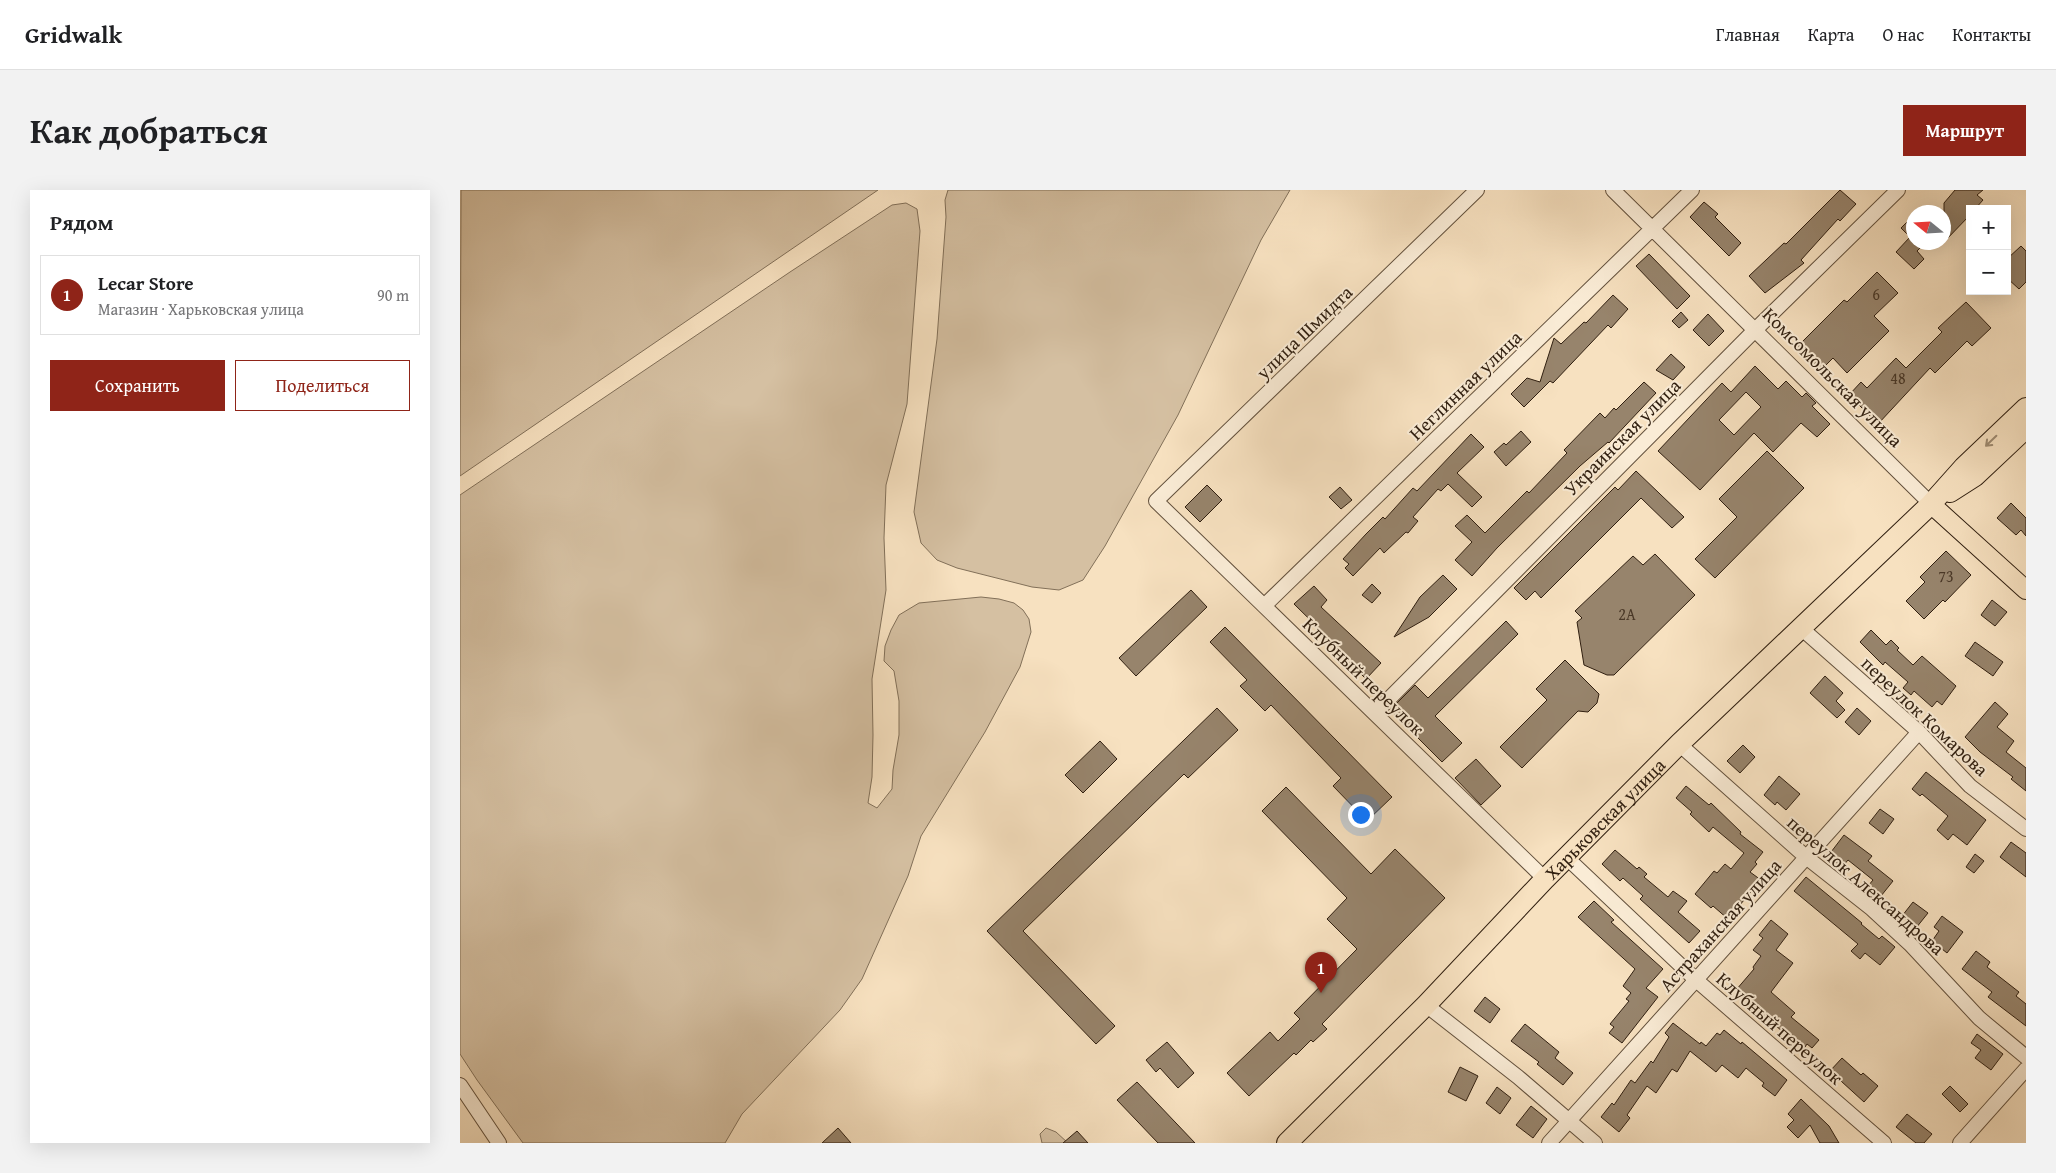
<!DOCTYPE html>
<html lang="ru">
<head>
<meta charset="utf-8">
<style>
  body { margin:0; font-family:"Gentium Book Plus",serif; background:#f2f2f2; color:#202124 }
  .controls { position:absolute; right:15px; top:15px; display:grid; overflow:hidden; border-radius:0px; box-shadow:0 5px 20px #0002 }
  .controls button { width:45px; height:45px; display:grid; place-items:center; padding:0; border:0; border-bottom:1px solid #e0e0e0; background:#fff; color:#202124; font:25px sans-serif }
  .compass { position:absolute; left:1446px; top:15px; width:45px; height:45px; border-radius:50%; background:#fff; box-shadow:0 5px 20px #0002; rotate:288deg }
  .you { position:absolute; left:900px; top:624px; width:18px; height:18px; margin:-12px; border:4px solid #fff; border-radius:50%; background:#1a73e8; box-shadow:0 0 0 8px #1a73e833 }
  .badge { display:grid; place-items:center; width:32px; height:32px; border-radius:50%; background:#8f2418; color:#fff; font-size:16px; font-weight:700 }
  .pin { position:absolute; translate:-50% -41px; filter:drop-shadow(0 1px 2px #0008) }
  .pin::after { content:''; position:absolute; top:26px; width:18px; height:15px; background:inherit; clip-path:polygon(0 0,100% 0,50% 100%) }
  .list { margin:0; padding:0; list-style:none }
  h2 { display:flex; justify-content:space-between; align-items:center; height:65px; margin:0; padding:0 20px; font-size:21px }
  h2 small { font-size:16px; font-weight:400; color:#757577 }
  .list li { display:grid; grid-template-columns:32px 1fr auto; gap:15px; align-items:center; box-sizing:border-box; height:80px; margin:0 10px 10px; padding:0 10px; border:1px solid #e0e0e0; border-radius:0px }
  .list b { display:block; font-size:19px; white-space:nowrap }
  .list p { margin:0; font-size:16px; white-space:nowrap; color:#757577 }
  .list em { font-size:16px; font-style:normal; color:#757577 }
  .actions { display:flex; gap:10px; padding:15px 20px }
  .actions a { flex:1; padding:11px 0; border:1px solid #8f2418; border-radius:0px; text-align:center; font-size:18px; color:#8f2418 }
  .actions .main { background:#8f2418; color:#fff }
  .map { position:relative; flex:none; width:1566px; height:953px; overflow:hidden; border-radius:0px }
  header { display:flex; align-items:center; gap:30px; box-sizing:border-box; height:70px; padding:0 25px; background:#fff; border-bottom:1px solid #e0e0e0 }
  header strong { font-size:24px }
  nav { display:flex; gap:28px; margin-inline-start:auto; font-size:18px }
  .intro { display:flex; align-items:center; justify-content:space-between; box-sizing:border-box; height:120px; padding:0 30px }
  h1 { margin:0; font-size:35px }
  .button { padding:12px 22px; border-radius:0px; background:#8f2418; color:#fff; font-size:18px; font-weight:700 }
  main { display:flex; gap:30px; padding:0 30px }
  aside { flex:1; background:#fff; border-radius:0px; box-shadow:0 5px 20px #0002 }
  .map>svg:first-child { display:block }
  .green { fill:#d5c0a2; stroke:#827059 }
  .building { fill:#97846c; stroke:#301f10; fill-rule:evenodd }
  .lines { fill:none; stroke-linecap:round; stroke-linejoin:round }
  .minor-casing { stroke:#62503c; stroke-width:16 }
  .major-casing { stroke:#301f10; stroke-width:20 }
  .highway-casing { stroke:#301f10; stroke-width:22 }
  .minor { stroke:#faecd6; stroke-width:14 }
  .major { stroke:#f7e1c0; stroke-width:18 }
  .highway { stroke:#f7e1c0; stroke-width:20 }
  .oneway { stroke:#9d8a71 }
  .labels { text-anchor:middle; stroke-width:4; stroke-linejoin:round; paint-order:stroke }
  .number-label { font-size:16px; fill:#4a3827 }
  .street-label { font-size:19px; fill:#301f10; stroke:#faecd6 }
</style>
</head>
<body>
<header>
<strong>Gridwalk</strong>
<nav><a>Главная</a><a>Карта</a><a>О нас</a><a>Контакты</a></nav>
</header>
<div class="intro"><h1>Как добраться</h1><a class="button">Маршрут</a></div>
<main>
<aside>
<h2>Рядом<small></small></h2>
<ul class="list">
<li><span class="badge">1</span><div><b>Lecar Store</b><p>Магазин · Харьковская улица</p></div><em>90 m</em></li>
</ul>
<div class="actions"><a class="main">Сохранить</a><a>Поделиться</a></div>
</aside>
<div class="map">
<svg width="1566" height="953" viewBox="0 0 1566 953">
  <rect width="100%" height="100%" fill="#f7e1c0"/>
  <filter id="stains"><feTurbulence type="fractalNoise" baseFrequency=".004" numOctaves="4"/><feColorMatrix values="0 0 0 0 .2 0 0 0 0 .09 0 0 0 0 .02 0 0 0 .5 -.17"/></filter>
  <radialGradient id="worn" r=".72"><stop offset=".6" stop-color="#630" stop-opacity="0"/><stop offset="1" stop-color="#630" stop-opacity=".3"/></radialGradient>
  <!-- green -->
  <path class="green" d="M 1,0 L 418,0 L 0,286 Z
    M 488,0 L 830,0 L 801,50 L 718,225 L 645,356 L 623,390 L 599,400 L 572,397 L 497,378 L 477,370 L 461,353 L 454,322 L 477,149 L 486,27 L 485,10 Z
    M 446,13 L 457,19 L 460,41 L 447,214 L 426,295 L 424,348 L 426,400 L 412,489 L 413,545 L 412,587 L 408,613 L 417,618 L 432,599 L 433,580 L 439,545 L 439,511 L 434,481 L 424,471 L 425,456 L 431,440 L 439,425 L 459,413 L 521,407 L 539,409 L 554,413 L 563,420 L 569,429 L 571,442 L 560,477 L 525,542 L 461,646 L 448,686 L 402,789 L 380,820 L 282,924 L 265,953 L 63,953 L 17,890 L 0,864 L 0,305 L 330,82 L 432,15 Z
    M 586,938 L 596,942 L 608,953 L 582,953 L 580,944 Z"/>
  <!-- building -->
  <path class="building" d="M 1380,0 L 1396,14 L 1380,31 L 1378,29 L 1341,70 L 1344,73 L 1305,103 L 1289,86 L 1324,53 L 1326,54 Z
    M 1495,0 L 1523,0 L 1517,5 L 1523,10 L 1515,19 L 1510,19 L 1510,25 L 1484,52 L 1484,13 Z
    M 1244,12 L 1258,24 L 1255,27 L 1281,53 L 1269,66 L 1230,27 Z
    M 1454,25 L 1454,52 L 1466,52 L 1457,61 L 1464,69 L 1454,79 L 1436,62 L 1450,47 L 1441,38 Z
    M 1561,56 L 1566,61 L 1566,92 L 1559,99 L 1547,88 L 1547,69 Z
    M 1189,64 L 1230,106 L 1217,119 L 1176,76 Z
    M 1417,82 L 1438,103 L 1414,126 L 1429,141 L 1387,183 L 1373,168 L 1359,182 L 1336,158 L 1384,110 L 1387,112 Z
    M 1153,105 L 1168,119 L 1151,138 L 1148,135 L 1093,193 L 1090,191 L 1064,217 L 1051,204 L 1067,188 L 1080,192 L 1094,148 L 1101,154 L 1124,132 L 1126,133 Z
    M 1506,112 L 1531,138 L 1512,156 L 1507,151 L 1475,183 L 1470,178 L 1418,234 L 1389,205 L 1401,192 L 1407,198 L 1436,168 L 1446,178 L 1482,142 L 1478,138 Z
    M 1221,122 L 1228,130 L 1219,138 L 1212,131 Z
    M 1248,124 L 1264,141 L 1249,156 L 1233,140 Z
    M 1211,164 L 1225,177 L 1213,190 L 1196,180 Z
    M 1295,176 L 1318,199 L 1326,191 L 1342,207 L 1346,203 L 1356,213 L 1352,216 L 1370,234 L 1357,247 L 1341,233 L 1313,262 L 1294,243 L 1240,300 L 1198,261 L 1262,193 L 1271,202 ZM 1286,202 L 1301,217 L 1274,245 L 1259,230 Z
    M 1184,192 L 1196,203 L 1149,253 L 1148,252 L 1120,276 L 1037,358 L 1012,386 L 995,370 L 1012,352 L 995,336 L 1007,325 L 1025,343 L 1067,301 L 1069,303 L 1107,263 L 1104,260 L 1140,223 L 1145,228 L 1154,218 L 1156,220 Z
    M 1061,241 L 1071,252 L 1046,276 L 1034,262 L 1044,253 L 1046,255 Z
    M 1011,244 L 1024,257 L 997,283 L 1022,307 L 1012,317 L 988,294 L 981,301 L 978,299 L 953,327 L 958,331 L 948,343 L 946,342 L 924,363 L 920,358 L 893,386 L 885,378 L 889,374 L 883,369 L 906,344 L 923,327 L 925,329 L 953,298 L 957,301 Z
    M 1307,261 L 1344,298 L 1255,388 L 1235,369 L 1277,327 L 1259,309 Z
    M 1176,281 L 1224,327 L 1212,338 L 1181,308 L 1081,408 L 1075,401 L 1066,410 L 1054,398 L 1155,297 L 1158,300 Z
    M 747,295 L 762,310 L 740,332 L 725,317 Z
    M 880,297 L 892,310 L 881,319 L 869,307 Z
    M 1551,313 L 1566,328 L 1566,346 L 1561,340 L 1556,345 L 1537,328 Z
    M 1486,361 L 1511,385 L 1485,412 L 1483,410 L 1464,429 L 1446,411 L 1465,392 L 1460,387 Z
    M 1195,364 L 1235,405 L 1154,485 L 1147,485 L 1124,475 L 1117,432 L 1122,428 L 1115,421 L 1173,366 L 1183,375 Z
    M 983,385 L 997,399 L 969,427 L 934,447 L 960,407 Z
    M 912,394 L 921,403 L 912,413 L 902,405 Z
    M 854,396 L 867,410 L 861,417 L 921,473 L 906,489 L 887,470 L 889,468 L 834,414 Z
    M 731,400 L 747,417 L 676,486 L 659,468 Z
    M 1532,410 L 1547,422 L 1535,436 L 1521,425 Z
    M 1046,431 L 1058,444 L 975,526 L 1002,553 L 982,572 L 930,520 L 955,495 L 968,508 Z
    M 765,437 L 932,607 L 907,631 L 873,596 L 881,588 L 811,515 L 805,521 L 780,496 L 787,490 L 750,452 Z
    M 1411,440 L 1426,455 L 1431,450 L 1439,458 L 1437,460 L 1453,475 L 1462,466 L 1496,496 L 1482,515 L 1477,511 L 1472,517 L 1454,501 L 1451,505 L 1443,498 L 1448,492 L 1425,472 L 1423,475 L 1400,452 Z
    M 1515,452 L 1543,472 L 1533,486 L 1505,466 Z
    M 1105,470 L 1139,504 L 1137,513 L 1128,522 L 1118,521 L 1062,578 L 1040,557 L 1087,510 L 1076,499 Z
    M 1365,486 L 1383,503 L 1376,511 L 1385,520 L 1377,528 L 1350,503 Z
    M 1535,512 L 1548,524 L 1537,537 L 1554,551 L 1546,562 L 1566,578 L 1566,601 L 1551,589 L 1553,587 L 1520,562 L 1505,547 Z
    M 757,518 L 778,540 L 728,588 L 724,584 L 563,741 L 655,836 L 636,854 L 527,741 Z
    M 1397,518 L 1411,531 L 1399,545 L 1385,532 Z
    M 640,551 L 657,569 L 623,603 L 605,585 Z
    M 1283,555 L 1295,567 L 1280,583 L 1267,571 Z
    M 1016,569 L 1041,596 L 1021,615 L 995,588 Z
    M 1466,582 L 1526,630 L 1507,655 L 1493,644 L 1488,650 L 1477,640 L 1488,626 L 1462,604 L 1460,606 L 1452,599 Z
    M 1319,586 L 1340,604 L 1326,620 L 1317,612 L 1315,615 L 1304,605 Z
    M 1226,596 L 1249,615 L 1251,613 L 1281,642 L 1280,644 L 1303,662 L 1295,672 L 1297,674 L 1290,682 L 1301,690 L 1268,729 L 1253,716 L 1251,718 L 1235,704 L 1254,681 L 1257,683 L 1265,674 L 1271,679 L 1284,663 L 1253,637 L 1249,642 L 1230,624 L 1232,622 L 1216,608 Z
    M 826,597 L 911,684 L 935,659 L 985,708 L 862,834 L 867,839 L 853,852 L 851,850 L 836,865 L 834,863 L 789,906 L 767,883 L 810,842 L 818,851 L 840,829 L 834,823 L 897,759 L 867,729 L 887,708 L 802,621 Z
    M 1420,619 L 1434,629 L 1423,644 L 1409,633 Z
    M 1384,645 L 1412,666 L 1408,671 L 1433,691 L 1421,706 L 1408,696 L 1413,690 L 1388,670 L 1382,677 L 1368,666 Z
    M 1551,652 L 1566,663 L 1566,687 L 1540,667 Z
    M 1155,660 L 1177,679 L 1179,677 L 1187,684 L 1184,687 L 1208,707 L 1213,701 L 1227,711 L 1218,722 L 1240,741 L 1229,753 L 1180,709 L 1183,706 L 1163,688 L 1160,691 L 1142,674 Z
    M 1515,664 L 1524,671 L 1514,683 L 1506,677 Z
    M 1346,687 L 1402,733 L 1401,734 L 1419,749 L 1422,746 L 1435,757 L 1420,775 L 1405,763 L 1400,769 L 1391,761 L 1398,754 L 1334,701 Z
    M 1134,711 L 1154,730 L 1151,732 L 1203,779 L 1186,798 L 1198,807 L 1162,853 L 1149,843 L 1154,837 L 1150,834 L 1169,811 L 1166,809 L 1171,803 L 1163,796 L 1175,779 L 1118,727 Z
    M 1453,712 L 1468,723 L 1456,738 L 1442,726 Z
    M 1482,726 L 1503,742 L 1487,763 L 1472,751 L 1479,741 L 1474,737 Z
    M 1311,730 L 1328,744 L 1316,760 L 1333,773 L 1311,802 L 1335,823 L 1331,827 L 1359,850 L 1352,858 L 1347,854 L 1343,860 L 1276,800 L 1294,779 L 1293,777 L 1301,766 L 1293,760 L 1303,748 L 1299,745 Z
    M 1516,761 L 1530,772 L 1527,777 L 1559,802 L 1556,806 L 1566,814 L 1566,836 L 1528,807 L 1532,802 L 1502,779 Z
    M 1025,807 L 1040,819 L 1030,833 L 1014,821 Z
    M 1213,833 L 1240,854 L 1241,852 L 1246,856 L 1257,843 L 1260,845 L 1264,840 L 1281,854 L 1282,852 L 1327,890 L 1315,906 L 1302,896 L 1304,893 L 1286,878 L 1278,888 L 1262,875 L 1256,882 L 1230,861 L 1217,882 L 1212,879 L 1196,903 L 1187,896 L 1167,925 L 1170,928 L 1159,942 L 1141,927 L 1152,913 L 1154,915 L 1171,890 L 1175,893 L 1191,871 L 1193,873 L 1209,847 L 1205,843 Z
    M 1065,834 L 1099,862 L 1095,868 L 1113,883 L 1103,895 L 1077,874 L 1079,872 L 1051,851 Z
    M 1517,844 L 1543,864 L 1531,880 L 1515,868 L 1521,860 L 1511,853 Z
    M 707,852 L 734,883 L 718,898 L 700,878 L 696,882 L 686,870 Z
    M 1382,868 L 1401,885 L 1403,883 L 1418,896 L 1404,912 L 1370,881 Z
    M 1000,877 L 1018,886 L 1006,911 L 988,902 Z
    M 677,892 L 735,953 L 698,953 L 657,910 Z
    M 1490,896 L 1508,914 L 1500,922 L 1482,904 Z
    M 1037,897 L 1051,908 L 1040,924 L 1026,913 Z
    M 1341,909 L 1369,936 L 1379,953 L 1360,953 L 1350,935 L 1338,948 L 1327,937 L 1334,930 L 1328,924 Z
    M 1071,916 L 1087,929 L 1073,948 L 1056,935 Z
    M 1447,924 L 1472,944 L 1464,953 L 1456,953 L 1436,937 Z
    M 378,938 L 391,953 L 362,953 Z
    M 617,941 L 628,953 L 603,953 Z"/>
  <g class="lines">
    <defs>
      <path id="minor" d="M 1017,0 L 696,311 L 1085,689
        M 1153,0 L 1471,314
        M 804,416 L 1232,0
        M 1341,438 L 1459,542 L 1510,596 L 1566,639
        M 915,523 L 1295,140 L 1438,0
        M 1219,554 L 1346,667 L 1412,719 L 1450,754 L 1519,828 L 1566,867
        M 1106,667 L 1235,789 L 1424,953
        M 966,815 L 1058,887 L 1135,953
        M 0,895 L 39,953
        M 1089,953 L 1459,542
        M 1500,953 L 1566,879"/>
      <path id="major" d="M 1471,314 L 1566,400"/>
      <g id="highway">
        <path d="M 1490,302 L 1515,286 L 1566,238"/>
        <path id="s1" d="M 827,953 L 966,815 L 1085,689 L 1219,554 L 1471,314 L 1504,277 L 1566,218"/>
      </g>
    </defs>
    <!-- minor casing -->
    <use href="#minor" class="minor-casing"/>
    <!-- major casing -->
    <use href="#major" class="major-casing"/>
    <!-- highway casing -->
    <use href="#highway" class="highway-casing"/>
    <!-- minor -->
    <use href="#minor" class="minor"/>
    <!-- major -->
    <use href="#major" class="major"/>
    <!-- highway -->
    <use href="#highway" class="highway"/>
  </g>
  <!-- one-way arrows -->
  <defs><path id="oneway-shaft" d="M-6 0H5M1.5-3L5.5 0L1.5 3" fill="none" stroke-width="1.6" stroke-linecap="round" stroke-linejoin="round" transform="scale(1.25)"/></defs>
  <use class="oneway" href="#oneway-shaft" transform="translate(1531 251) rotate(136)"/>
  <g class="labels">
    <!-- number labels -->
    <g class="number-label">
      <text x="1416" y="110">6</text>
      <text x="1438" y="194">48</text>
      <text x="1486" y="392">73</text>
      <text x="1167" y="430">2А</text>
    </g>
    <!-- street labels -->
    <g class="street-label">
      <text transform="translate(844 142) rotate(-44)" y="7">улица Шмидта</text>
      <text transform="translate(1373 187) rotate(45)" y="7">Комсомольская улица</text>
      <text transform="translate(1005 195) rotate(-44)" y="7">Неглинная улица</text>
      <text transform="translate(1162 247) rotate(-45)" y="7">Украинская улица</text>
      <text transform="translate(904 486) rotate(44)" y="7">Клубный переулок</text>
      <text transform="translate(1465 526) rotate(43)" y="7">переулок Комарова</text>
      <text dy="7" stroke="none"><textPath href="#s1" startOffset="454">Харьковская улица</textPath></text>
      <text transform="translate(1406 695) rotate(41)" y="7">переулок Александрова</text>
      <text transform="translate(1260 735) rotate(-48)" y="7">Астраханская улица</text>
      <text transform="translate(1320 838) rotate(41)" y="7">Клубный переулок</text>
    </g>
  </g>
  <rect width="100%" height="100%" filter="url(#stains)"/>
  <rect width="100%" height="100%" fill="url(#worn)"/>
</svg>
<div class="controls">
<button>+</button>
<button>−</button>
</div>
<svg class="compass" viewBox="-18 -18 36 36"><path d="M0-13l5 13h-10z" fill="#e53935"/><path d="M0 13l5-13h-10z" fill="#757577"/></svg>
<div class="you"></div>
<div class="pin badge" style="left:861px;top:803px">1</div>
</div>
</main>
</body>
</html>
